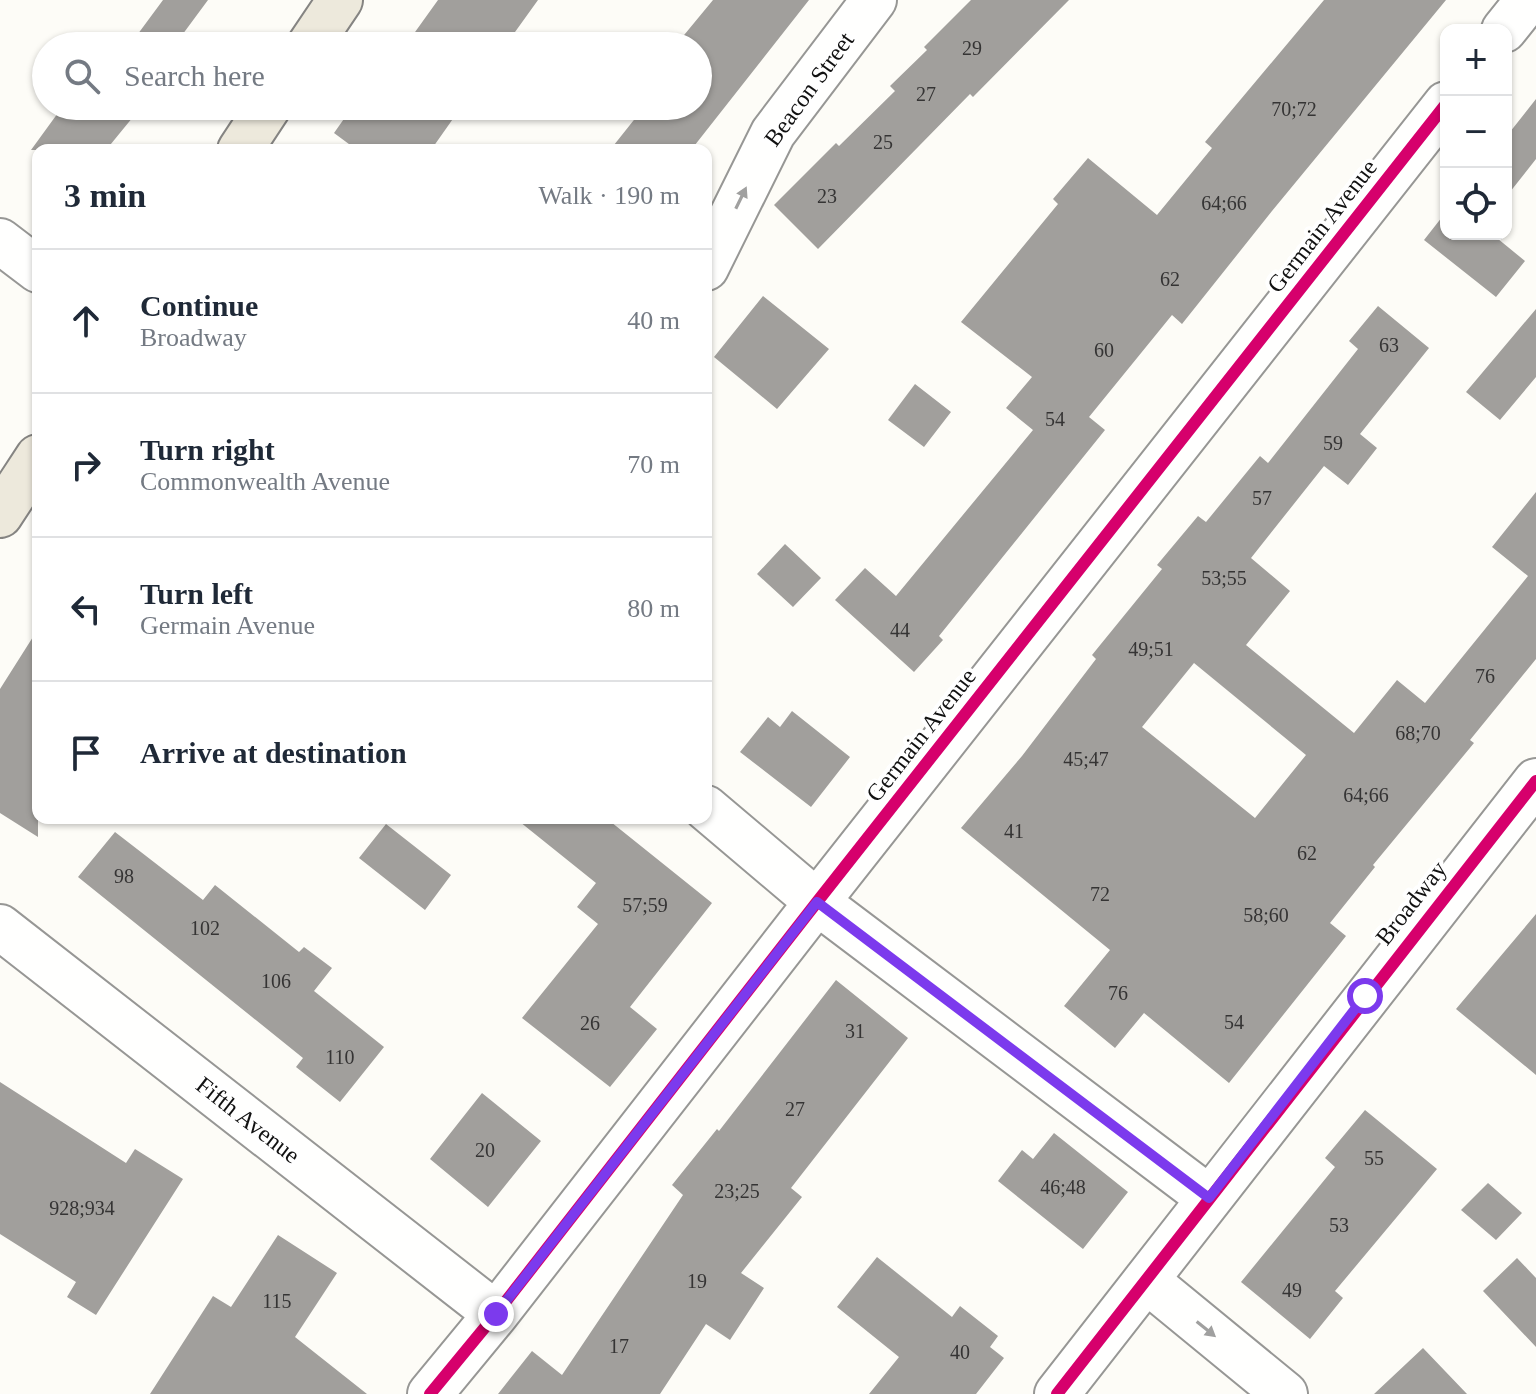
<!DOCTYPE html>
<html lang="en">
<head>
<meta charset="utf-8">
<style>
  body { margin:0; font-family:"Times New Roman",serif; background:#f2f2f3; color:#1f2937 }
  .controls { position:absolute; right:24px; top:24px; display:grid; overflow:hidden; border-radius:16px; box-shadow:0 2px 6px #0004 }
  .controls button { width:72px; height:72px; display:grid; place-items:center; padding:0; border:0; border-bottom:2px solid #e0e1e3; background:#fff; color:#1f2937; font:40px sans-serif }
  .stop { position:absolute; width:24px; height:24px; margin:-18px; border:6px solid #7c3aed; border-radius:50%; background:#fff }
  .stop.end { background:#7c3aed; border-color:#fff; box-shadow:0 2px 8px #0008 }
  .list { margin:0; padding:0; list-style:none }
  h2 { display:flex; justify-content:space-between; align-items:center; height:104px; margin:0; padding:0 32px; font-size:34px }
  h2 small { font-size:26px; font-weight:400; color:#747a83 }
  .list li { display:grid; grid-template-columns:52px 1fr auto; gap:24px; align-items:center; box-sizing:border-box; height:144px; padding:0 32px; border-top:2px solid #e0e1e3 }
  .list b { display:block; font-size:30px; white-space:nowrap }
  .list p { margin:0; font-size:26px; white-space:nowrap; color:#747a83 }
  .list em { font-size:26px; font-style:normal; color:#747a83 }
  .icon { flex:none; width:44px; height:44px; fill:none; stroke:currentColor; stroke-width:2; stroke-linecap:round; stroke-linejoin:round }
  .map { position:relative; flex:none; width:1536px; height:1394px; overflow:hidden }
  .search { position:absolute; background:#fff; box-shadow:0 2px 6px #0004; left:32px; top:32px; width:680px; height:88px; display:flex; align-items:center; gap:20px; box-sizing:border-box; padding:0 28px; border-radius:44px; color:#747a83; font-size:30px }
  .panel { position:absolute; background:#fff; box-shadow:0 2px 6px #0004; left:32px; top:144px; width:680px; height:680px; border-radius:16px }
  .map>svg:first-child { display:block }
  .building { fill:#a19f9c; fill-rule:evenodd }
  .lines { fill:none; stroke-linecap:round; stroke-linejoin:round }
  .minor-casing { stroke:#979795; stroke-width:48 }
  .major-casing { stroke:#858482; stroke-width:48 }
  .minor { stroke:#fffffe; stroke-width:44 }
  .major { stroke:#ede9dc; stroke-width:44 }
  .cycleway-casing { stroke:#fff; stroke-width:17 }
  .cycleway { stroke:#d6006c; stroke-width:12 }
  .oneway { fill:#a0a09f }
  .route { stroke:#7c3aed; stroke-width:10 }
  .labels { text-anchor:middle; stroke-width:8; stroke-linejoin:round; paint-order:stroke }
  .number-label { font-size:20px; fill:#353434 }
  .street-label { font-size:24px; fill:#111; stroke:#fff }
</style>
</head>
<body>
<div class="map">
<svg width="1536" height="1394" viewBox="0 0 1536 1394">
  <rect width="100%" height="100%" fill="#fdfcf7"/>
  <!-- building -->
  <path class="building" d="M 163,0 L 208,0 L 174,46 L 129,46 Z
    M 438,0 L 538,0 L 505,46 L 405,46 Z
    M 713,0 L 809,0 L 691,150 L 610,150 L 645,106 L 698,106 L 698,46 L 675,46 Z
    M 971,0 L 1069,0 L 973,97 L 970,94 L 818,249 L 774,205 L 836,143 L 839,146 L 895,91 L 890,86 L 927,50 L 924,47 Z
    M 1324,0 L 1446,0 L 1272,211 L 1182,324 L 1172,315 L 1089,417 L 1105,430 L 939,636 L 943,640 L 914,672 L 835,600 L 865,568 L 896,596 L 1033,430 L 1006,408 L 1032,377 L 961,322 L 1058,204 L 1053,199 L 1088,158 L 1157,215 L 1212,148 L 1205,142 Z
    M 1536,99 L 1536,159 L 1506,197 L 1506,137 Z
    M 63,106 L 142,106 L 106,150 L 31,150 Z
    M 353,106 L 462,106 L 431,150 L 357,150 L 334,133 Z
    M 1446,212 L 1446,234 L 1492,234 L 1525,261 L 1496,297 L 1424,240 Z
    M 763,296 L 829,349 L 777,409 L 714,357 Z
    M 1378,306 L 1429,348 L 1360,434 L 1377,448 L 1348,485 L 1324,466 L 1251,558 L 1290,591 L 1246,645 L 1354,733 L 1397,680 L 1425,703 L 1528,576 L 1492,547 L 1536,492 L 1536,659 L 1470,740 L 1474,743 L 1373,865 L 1375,867 L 1330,923 L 1346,936 L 1229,1083 L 1144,1013 L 1115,1048 L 1064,1006 L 1110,950 L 961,828 L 1022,756 L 1096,659 L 1092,655 L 1162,569 L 1157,565 L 1198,516 L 1206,522 L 1260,456 L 1268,463 L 1358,349 L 1349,341 ZM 1194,663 L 1306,755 L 1255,818 L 1142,727 Z
    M 1536,309 L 1536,377 L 1500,420 L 1466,392 Z
    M 915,384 L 951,412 L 924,447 L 888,420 Z
    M 785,544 L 821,578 L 793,607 L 757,574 Z
    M 38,629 L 38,837 L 0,813 L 0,689 Z
    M 792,711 L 850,757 L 811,807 L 740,752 L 768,717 L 780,727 Z
    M 515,818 L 606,818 L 712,903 L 630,1007 L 657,1029 L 610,1087 L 522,1018 L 598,924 L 577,907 L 596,883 Z
    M 386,824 L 451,875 L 425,910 L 359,858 Z
    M 115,832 L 203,900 L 215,885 L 299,952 L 304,947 L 332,968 L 314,991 L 384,1047 L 340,1102 L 296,1067 L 303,1058 L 78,877 Z
    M 1536,914 L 1536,1075 L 1456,1009 Z
    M 836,980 L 908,1038 L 791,1188 L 802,1197 L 741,1273 L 764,1288 L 730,1340 L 706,1324 L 660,1394 L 498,1394 L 532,1351 L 562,1375 L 683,1195 L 672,1185 L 717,1129 L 719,1131 Z
    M 0,1082 L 126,1163 L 135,1149 L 183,1179 L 96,1315 L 67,1297 L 76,1282 L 0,1234 Z
    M 482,1093 L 541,1141 L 488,1207 L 430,1159 Z
    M 1365,1110 L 1437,1169 L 1335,1291 L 1343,1298 L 1310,1339 L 1241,1282 L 1335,1167 L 1325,1158 Z
    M 1054,1133 L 1128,1192 L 1083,1249 L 998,1181 L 1022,1150 L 1033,1159 Z
    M 1488,1183 L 1522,1213 L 1496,1240 L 1461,1210 Z
    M 278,1235 L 337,1273 L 295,1337 L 367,1394 L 150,1394 L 213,1296 L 231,1307 Z
    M 877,1257 L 952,1317 L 960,1306 L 998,1336 L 990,1347 L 1004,1358 L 976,1394 L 869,1394 L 899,1357 L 837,1307 Z
    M 1517,1258 L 1536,1278 L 1536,1347 L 1483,1291 Z
    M 1423,1348 L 1467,1394 L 1374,1394 Z"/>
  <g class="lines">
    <defs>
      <path id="minor" d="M 1504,30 L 1528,0
        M 0,241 L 38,270
        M 706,268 L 773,133 L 874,0
        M 706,808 L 817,902 L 1209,1198
        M 0,927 L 496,1314
        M 1146,1280 L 1285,1394
        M 430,1394 L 496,1314 L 817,902 L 1446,104
        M 1057,1394 L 1536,781"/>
      <path id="major" d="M 309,46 L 340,0
        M 240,150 L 269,106
        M 0,515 L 38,457"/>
    </defs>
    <!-- minor casing -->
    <use href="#minor" class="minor-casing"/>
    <!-- major casing -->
    <use href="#major" class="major-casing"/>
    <!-- minor -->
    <use href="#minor" class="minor"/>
    <!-- major -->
    <use href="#major" class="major"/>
    <defs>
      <path id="cycleway" d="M 430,1394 L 496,1314 L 817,902 L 1446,104
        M 1057,1394 L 1536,781"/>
    </defs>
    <!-- cycleway casing -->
    <use href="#cycleway" class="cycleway-casing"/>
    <!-- cycleway -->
    <use href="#cycleway" class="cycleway"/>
  </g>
  <!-- one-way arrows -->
  <defs><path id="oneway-solid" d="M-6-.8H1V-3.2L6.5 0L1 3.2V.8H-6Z" transform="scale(2)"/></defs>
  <g class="oneway">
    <use href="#oneway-solid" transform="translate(741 198) rotate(-64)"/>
    <use href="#oneway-solid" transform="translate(1206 1329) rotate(39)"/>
  </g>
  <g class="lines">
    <!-- route -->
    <path class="route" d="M 496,1314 L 817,902 L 1209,1198 L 1365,996"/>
  </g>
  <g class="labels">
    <!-- number labels -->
    <g class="number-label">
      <text x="972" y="55">29</text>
      <text x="926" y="101">27</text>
      <text x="1294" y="116">70;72</text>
      <text x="883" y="149">25</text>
      <text x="827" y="203">23</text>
      <text x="1224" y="210">64;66</text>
      <text x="1170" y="286">62</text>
      <text x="1389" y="352">63</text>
      <text x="1104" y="357">60</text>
      <text x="1055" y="426">54</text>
      <text x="1333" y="450">59</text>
      <text x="1262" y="505">57</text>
      <text x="1224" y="585">53;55</text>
      <text x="900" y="637">44</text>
      <text x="1151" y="656">49;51</text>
      <text x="1485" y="683">76</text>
      <text x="1418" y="740">68;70</text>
      <text x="1086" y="766">45;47</text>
      <text x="1366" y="802">64;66</text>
      <text x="1014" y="838">41</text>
      <text x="1307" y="860">62</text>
      <text x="124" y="883">98</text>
      <text x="1100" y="901">72</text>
      <text x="645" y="912">57;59</text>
      <text x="1266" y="922">58;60</text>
      <text x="205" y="935">102</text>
      <text x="276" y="988">106</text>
      <text x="1118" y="1000">76</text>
      <text x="1234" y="1029">54</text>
      <text x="590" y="1030">26</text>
      <text x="855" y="1038">31</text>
      <text x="340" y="1064">110</text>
      <text x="795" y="1116">27</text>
      <text x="485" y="1157">20</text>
      <text x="1374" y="1165">55</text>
      <text x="1063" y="1194">46;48</text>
      <text x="737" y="1198">23;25</text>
      <text x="82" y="1215">928;934</text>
      <text x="1339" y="1232">53</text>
      <text x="697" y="1288">19</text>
      <text x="1292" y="1297">49</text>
      <text x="277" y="1308">115</text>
      <text x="619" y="1353">17</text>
      <text x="960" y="1359">40</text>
    </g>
    <!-- street labels -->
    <g class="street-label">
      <text transform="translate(809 89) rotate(-54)" y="8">Beacon Street</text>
      <text transform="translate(1322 226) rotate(-52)" y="8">Germain Avenue</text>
      <text transform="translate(921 735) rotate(-52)" y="8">Germain Avenue</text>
      <text transform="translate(1411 903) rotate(-52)" y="8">Broadway</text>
      <text transform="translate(248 1120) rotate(38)" y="8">Fifth Avenue</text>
    </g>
  </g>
</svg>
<div class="controls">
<button>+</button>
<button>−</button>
<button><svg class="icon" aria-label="locate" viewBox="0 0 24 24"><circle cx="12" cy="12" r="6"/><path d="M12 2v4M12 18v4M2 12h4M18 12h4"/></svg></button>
</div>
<div class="stop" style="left:1365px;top:996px"></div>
<div class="stop end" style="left:496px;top:1314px"></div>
<div class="search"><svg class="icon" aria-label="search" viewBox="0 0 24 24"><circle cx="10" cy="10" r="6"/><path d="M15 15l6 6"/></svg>Search here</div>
<section class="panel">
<h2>3 min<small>Walk · 190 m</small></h2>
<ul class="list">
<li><svg class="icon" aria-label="ahead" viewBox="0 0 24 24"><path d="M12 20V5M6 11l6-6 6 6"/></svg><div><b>Continue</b><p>Broadway</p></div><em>40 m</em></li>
<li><svg class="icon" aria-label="right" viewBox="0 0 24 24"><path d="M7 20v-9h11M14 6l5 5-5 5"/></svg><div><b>Turn right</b><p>Commonwealth Avenue</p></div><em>70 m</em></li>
<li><svg class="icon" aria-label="left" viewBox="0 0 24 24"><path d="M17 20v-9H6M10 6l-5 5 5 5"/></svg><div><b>Turn left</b><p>Germain Avenue</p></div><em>80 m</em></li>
<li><svg class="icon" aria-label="arrive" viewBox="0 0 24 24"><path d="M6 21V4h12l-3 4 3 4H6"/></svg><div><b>Arrive at destination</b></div></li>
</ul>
</section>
</div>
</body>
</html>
